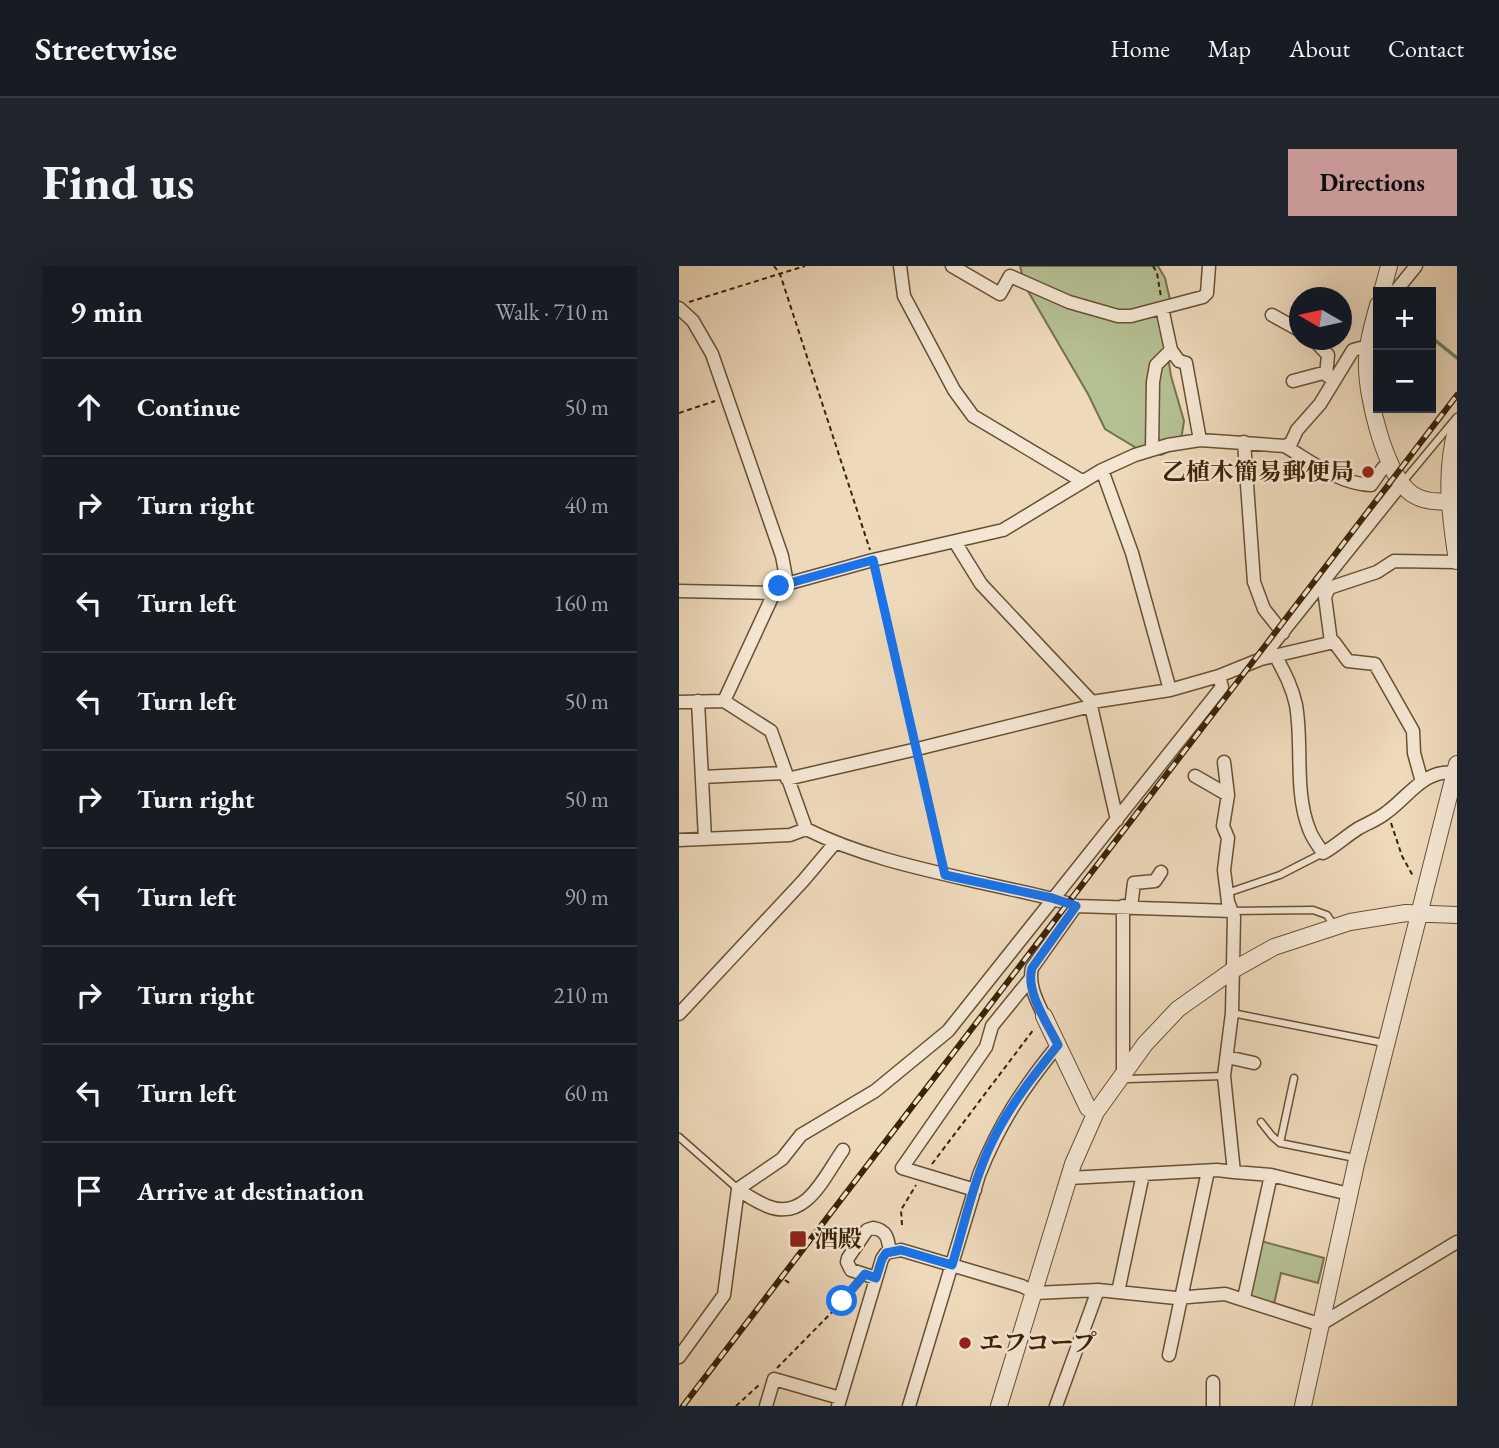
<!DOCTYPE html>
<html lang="en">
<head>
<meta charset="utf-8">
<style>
  body { margin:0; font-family:"EB Garamond","Noto Serif JP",serif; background:#20242c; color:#f1f3f6 }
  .controls { position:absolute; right:21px; top:21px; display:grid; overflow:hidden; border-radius:0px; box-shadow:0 7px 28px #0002 }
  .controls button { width:63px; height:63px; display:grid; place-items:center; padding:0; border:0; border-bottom:2px solid #363941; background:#171b24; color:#f1f3f6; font:35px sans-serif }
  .compass { position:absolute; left:610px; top:21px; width:63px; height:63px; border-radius:50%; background:#171b24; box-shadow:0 7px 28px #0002; rotate:279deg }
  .stop { position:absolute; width:21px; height:21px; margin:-16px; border:5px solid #1a73e8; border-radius:50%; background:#fff }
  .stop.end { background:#1a73e8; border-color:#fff; box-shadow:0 2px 7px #0008 }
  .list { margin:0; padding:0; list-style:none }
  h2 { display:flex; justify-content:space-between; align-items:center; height:91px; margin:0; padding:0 28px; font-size:30px }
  h2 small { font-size:23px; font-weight:400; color:#9ea1a6 }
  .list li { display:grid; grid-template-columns:46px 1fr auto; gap:21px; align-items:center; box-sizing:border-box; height:98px; padding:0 28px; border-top:2px solid #363941 }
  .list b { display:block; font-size:26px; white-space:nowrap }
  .list em { font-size:23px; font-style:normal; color:#9ea1a6 }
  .icon { flex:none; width:38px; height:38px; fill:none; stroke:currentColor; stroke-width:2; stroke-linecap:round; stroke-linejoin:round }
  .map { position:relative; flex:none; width:778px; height:1140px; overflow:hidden; border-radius:0px }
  header { display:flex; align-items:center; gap:42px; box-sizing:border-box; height:98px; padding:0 35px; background:#171b24; border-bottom:2px solid #363941 }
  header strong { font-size:33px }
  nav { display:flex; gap:38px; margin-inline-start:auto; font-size:24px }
  .intro { display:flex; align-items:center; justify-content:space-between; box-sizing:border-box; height:168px; padding:0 42px }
  h1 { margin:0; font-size:49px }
  .button { padding:18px 32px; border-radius:0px; background:#c59692; color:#111; font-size:24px; font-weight:700 }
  main { display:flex; gap:42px; padding:0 42px }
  aside { flex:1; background:#171b24; border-radius:0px; box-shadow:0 7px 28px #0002 }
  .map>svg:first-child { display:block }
  .green { fill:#b5c093; stroke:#78724c; stroke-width:2 }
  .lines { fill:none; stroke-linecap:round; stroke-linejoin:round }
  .stream { stroke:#737e6b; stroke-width:3.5 }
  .service-casing { stroke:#685032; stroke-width:9 }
  .minor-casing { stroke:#685032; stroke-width:15 }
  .tertiary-casing { stroke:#685032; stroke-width:18 }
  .path { stroke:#3b2304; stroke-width:2; stroke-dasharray:5 3.5; stroke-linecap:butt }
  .service { stroke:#f4e6d3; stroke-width:6 }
  .minor { stroke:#f4e6d3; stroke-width:12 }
  .tertiary { stroke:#f4e6d3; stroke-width:16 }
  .rail-casing { stroke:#3b2304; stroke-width:6 }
  .rail { stroke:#f4e6d3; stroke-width:3.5; stroke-dasharray:10; stroke-linecap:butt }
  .route { stroke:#1a73e8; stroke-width:9 }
  .poi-dot { fill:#8f2418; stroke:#f4e6d3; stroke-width:2.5 }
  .labels { text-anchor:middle; stroke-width:5; stroke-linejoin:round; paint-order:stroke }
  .poi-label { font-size:24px; font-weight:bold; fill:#3b2304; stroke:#f4e6d3; text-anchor:start }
</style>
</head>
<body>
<header>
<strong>Streetwise</strong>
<nav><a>Home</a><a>Map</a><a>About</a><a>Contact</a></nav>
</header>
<div class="intro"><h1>Find us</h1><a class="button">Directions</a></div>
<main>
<aside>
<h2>9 min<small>Walk · 710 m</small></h2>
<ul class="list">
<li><svg class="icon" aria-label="ahead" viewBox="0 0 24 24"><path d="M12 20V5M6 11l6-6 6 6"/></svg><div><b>Continue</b></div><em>50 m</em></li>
<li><svg class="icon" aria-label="right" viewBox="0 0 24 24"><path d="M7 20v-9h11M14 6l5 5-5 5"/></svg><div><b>Turn right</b></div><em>40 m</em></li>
<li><svg class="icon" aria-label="left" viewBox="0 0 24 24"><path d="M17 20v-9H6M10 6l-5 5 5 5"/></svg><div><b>Turn left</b></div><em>160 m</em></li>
<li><svg class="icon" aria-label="left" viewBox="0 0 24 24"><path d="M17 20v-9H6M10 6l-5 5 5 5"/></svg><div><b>Turn left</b></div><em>50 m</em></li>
<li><svg class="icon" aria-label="right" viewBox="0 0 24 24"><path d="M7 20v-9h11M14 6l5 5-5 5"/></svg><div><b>Turn right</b></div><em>50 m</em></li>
<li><svg class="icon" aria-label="left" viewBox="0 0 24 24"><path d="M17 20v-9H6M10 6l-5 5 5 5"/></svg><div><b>Turn left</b></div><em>90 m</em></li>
<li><svg class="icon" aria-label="right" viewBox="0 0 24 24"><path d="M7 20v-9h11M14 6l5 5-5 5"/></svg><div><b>Turn right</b></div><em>210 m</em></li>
<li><svg class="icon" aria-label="left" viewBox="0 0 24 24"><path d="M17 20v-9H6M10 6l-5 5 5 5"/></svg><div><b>Turn left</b></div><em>60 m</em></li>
<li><svg class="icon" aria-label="arrive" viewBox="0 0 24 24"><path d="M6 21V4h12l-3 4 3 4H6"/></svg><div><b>Arrive at destination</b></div></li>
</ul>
</aside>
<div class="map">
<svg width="778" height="1140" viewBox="0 0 778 1140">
  <rect width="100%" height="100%" fill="#eed9bb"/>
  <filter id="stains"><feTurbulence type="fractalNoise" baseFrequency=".00286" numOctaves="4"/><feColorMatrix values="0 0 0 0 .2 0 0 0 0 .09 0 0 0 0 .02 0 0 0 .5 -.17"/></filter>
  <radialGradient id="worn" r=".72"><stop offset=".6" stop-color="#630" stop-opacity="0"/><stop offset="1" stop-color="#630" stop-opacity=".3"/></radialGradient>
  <!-- green -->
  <path class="green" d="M 341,0 L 479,0 L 486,12 L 492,38 L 488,85 L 492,110 L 505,155 L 503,168 L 495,183 L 482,189 L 464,186 L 426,163 L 409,128 L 346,20 Z
    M 582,975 L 645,992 L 639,1017 L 602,1007 L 595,1038 L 571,1031 Z"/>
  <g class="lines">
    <!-- stream -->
    <path class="stream" d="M 752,71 L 778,92"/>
    <defs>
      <path id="service" d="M 723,217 L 778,151
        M 548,627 L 601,609 L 644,587
        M 553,645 L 634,644 L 648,649 L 656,661
        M 553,747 L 705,777
        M 445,808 L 449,813 L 545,810
        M 582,856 L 593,870 L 601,877 L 676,892
        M 0,871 L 59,923
        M 601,877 L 615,812"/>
      <path id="minor" d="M 221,0 L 225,30 L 275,124 L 294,150 L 403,215
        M 273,0 L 321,28 L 331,10 L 390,36 L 439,50 L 452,50 L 524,31 L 528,27 L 530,0
        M 716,26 L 737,0
        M 0,42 L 14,55 L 33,88 L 103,290 L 108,317
        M 483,42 L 492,84 L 500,95 L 507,97 L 521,174
        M 593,49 L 620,64
        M 635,74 L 649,89 L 647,109 L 655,114
        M 614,115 L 648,106
        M 565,176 L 575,316 L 585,343 L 604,367
        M 606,180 C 632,196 661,218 692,219 L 704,202 L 712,196
        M 473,184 L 474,116 L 477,99 L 492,84
        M 423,204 L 453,287 L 491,424
        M 276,276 L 302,318 L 413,436
        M 0,325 L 95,327
        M 652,376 L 646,331 L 650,322 L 698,306 L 715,295 L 778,296
        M 596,389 C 605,406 613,420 617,439 C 624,479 615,525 630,563 C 633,572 639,579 644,587 C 657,580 667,570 680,562 C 689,557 700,553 708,546 C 729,531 746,502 776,507
        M 582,393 L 723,217
        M 19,435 L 26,573
        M 45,435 L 95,327 L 100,320 L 194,294 L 324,264 L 423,204 L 456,189 L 489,179 L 521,174 L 606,180 L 612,177 L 618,164 L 641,138 L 674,84 L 689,80
        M 0,436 L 45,435 L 92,465 L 127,563 C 183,591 247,604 308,618 C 338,625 368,630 397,640 L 553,645
        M 412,440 L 438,554
        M 545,496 L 549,529 L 544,560 L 549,572 L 545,604 L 549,636 L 555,651 L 553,747 L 545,810 L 555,906 L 592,909 L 565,1032
        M 516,510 L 549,529
        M 23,511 L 106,507
        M 108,513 L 238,483 L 412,440 L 413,436 L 491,424 L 540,410 L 582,393 L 655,376 L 669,395 L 696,398 L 734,465 L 735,487 L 743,516
        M 0,574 L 111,569 L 127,563
        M 452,641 L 455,617 L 476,615 L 482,606
        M 0,748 L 124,615 L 156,577
        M 365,750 C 358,735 349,719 353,702 L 397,640
        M 548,791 L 575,797
        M 444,807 L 444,640
        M 592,909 L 670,928
        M 390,912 L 538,904 L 555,906
        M 59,923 C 68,930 77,935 88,940 C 127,956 145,911 164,884
        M 296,924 L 223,902 L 307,781 L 313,760 L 352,712
        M 197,1012 L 172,1004 L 168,996 L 169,992 L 188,964 L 194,962 C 208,964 209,973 211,986
        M 439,1026 L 464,908
        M 490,1089 L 529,905
        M 0,1091 L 45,1029 L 59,923 L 103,893 L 122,869 L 196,825 L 269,765 L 543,421 L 540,410
        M 87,1140 L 95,1113 L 161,1132
        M 159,1140 L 203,993 L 207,987 L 222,984 L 343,1020 L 356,1027 L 419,1024 L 497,1032 L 546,1028 L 633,1056 L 647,1055 L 778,976
        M 230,1140 L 300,909 C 320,858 344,822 379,779
        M 377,1140 L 419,1024
        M 534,1140 L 534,1116"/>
      <path id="tertiary" d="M 703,26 L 710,0
        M 699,39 C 694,58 688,77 688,97 C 687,129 706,209 733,228 C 743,235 758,236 769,235
        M 778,161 C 765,206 771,249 778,295
        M 365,750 L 409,842 L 417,846
        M 320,1140 L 394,898 L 417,846 L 466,778 L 499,743 L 554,704 L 595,681 L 671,656 L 727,647 L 778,649
        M 624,1140 L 677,898 L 778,498"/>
    </defs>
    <!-- service casing -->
    <use href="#service" class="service-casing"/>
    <!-- minor casing -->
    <use href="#minor" class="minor-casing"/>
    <!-- tertiary casing -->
    <use href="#tertiary" class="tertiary-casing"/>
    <!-- path -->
    <path class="path" d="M 95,0 L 101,8 L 191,284
      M 474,0 L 478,7 L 482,31
      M 10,36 L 126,0
      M 0,147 L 36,135
      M 197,306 L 235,471
      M 240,493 L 262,594
      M 712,557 L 723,590 L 734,610
      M 253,898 L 355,763
      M 223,959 L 222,944 L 237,919
      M 106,1014 L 113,1019
      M 98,1102 L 163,1036 L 178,1017
      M 57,1140 L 81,1118"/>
    <!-- service -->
    <use href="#service" class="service"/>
    <!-- minor -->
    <use href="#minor" class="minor"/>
    <!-- tertiary -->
    <use href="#tertiary" class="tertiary"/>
    <defs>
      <path id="rail" d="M 4,1140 L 778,129"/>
    </defs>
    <!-- rail casing -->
    <use href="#rail" class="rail-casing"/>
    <!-- rail -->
    <use href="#rail" class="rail"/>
  </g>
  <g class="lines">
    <!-- route -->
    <path class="route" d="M 100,320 L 194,294 L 266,609 L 373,632 L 397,640 L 353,702 C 346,726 369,758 379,779 C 355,809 332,838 315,872 C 295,911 286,957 273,999 L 222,984 L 207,987 L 203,993 L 197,1012 L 186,1008 L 163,1035"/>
  </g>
  <!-- markers -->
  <g class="poi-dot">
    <circle cx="689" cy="206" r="7"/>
    <rect x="110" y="964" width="18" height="18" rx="3.5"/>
    <circle cx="286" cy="1077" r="7"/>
  </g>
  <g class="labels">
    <!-- poi labels -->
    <g class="poi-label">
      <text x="675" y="214" text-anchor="end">乙植木簡易郵便局</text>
      <text x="135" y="981">酒殿</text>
      <text x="300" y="1085">エフコープ</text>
    </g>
  </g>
  <rect width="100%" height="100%" filter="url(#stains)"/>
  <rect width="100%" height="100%" fill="url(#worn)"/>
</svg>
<div class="controls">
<button>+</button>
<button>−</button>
</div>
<svg class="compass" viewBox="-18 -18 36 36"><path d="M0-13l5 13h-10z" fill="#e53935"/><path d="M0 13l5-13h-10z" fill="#9ea1a6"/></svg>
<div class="stop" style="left:163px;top:1035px"></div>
<div class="stop end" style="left:100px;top:320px"></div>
</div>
</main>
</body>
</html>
